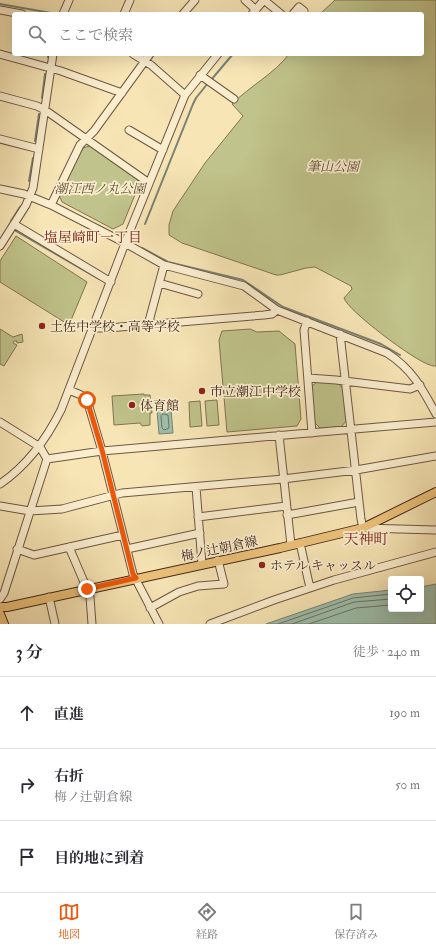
<!DOCTYPE html>
<html lang="ja">
<head>
<meta charset="utf-8">
<style>
  body { margin:0; font-family:"IM FELL Double Pica","Noto Serif JP",serif; background:#f7f7f7; color:#2b2b33 }
  .controls { position:absolute; right:12px; bottom:12px; display:grid; overflow:hidden; border-radius:4px; box-shadow:0 4px 16px #0002 }
  .controls button { width:36px; height:36px; display:grid; place-items:center; padding:0; border:0; border-bottom:1px solid #e1e1e2; background:#fff; color:#2b2b33; font:20px sans-serif }
  .stop { position:absolute; width:12px; height:12px; margin:-9px; border:3px solid #ea580c; border-radius:50%; background:#fff }
  .stop.end { background:#ea580c; border-color:#fff; box-shadow:0 1px 4px #0008 }
  .list { margin:0; padding:0; list-style:none }
  h2 { display:flex; justify-content:space-between; align-items:center; height:52px; margin:0; padding:0 16px; font-size:17px }
  h2 small { font-size:13px; font-weight:400; color:#7c7c81 }
  .list li { display:grid; grid-template-columns:26px 1fr auto; gap:12px; align-items:center; box-sizing:border-box; height:72px; padding:0 16px; border-top:1px solid #e1e1e2 }
  .list b { display:block; font-size:15px; white-space:nowrap }
  .list p { margin:0; font-size:13px; white-space:nowrap; color:#7c7c81 }
  .list em { font-size:13px; font-style:normal; color:#7c7c81 }
  .icon { flex:none; width:22px; height:22px; fill:none; stroke:currentColor; stroke-width:2; stroke-linecap:round; stroke-linejoin:round }
  .map { position:relative; flex:none; width:436px; height:624px; overflow:hidden }
  .search { position:absolute; background:#fff; box-shadow:0 4px 16px #0002; left:12px; right:12px; top:12px; height:44px; display:flex; align-items:center; gap:10px; box-sizing:border-box; padding:0 14px; border-radius:4px; color:#7c7c81; font-size:15px }
  .sheet { height:268px; background:#fff }
  nav { display:flex; justify-content:space-around; align-items:center; box-sizing:border-box; height:56px; border-top:1px solid #e1e1e2; background:#fff; font-size:11px; color:#7c7c81 }
  nav a { display:grid; justify-items:center; gap:2px }
  nav .on { color:#ea580c }
  .map>svg:first-child { display:block }
  .green { fill:#c0c38b; stroke:#817453 }
  .water { fill:#9dbfad; stroke:#798273 }
  .lines { fill:none; stroke-linecap:round; stroke-linejoin:round }
  .shore { stroke:#707264; stroke-width:1 }
  .stream { stroke:#798273; stroke-width:2 }
  .minor-casing { stroke:#6f5642; stroke-width:9 }
  .major-casing { stroke:#42261b; stroke-width:10 }
  .minor { stroke:#faeecf; stroke-width:7 }
  .major { stroke:#ecc27a; stroke-width:8 }
  .route { stroke:#ea580c; stroke-width:5 }
  .poi-dot { fill:#8f2418; stroke:#faeecf; stroke-width:1.5 }
  .labels { text-anchor:middle; stroke-width:3.5; stroke-linejoin:round; paint-order:stroke }
  .park-label { font-size:13px; font-style:italic; fill:#624d37; stroke:#faeecf }
  .poi-label { font-size:13px; fill:#42261b; stroke:#faeecf; text-anchor:start }
  .street-label { font-size:13px; fill:#42261b; stroke:#faeecf }
  .neighbourhood-label { font-size:14px; fill:#7a1f14; stroke:#faeecf }
  .quarter-label { font-size:15px; fill:#7a1f14; stroke:#faeecf }
</style>
</head>
<body>
<div class="map">
<svg width="436" height="624" viewBox="0 0 436 624">
  <rect width="100%" height="100%" fill="#f7e5b5"/>
  <filter id="stains"><feTurbulence type="fractalNoise" baseFrequency=".005" numOctaves="4"/><feColorMatrix values="0 0 0 0 .2 0 0 0 0 .09 0 0 0 0 .02 0 0 0 .5 -.17"/></filter>
  <radialGradient id="worn" r=".72"><stop offset=".6" stop-color="#630" stop-opacity="0"/><stop offset="1" stop-color="#630" stop-opacity=".3"/></radialGradient>
  <!-- green -->
  <path class="green" d="M 335,0 L 436,0 L 436,366 C 434,366 432,366 430,365 C 415,361 348,311 344,298 L 352,289 L 351,286 L 315,267 L 306,268 L 280,275 L 276,275 L 182,243 L 169,235 L 169,225 L 173,211 L 205,163 L 243,116 L 232,104 C 250,86 274,74 289,54 L 422,54 L 422,14 L 320,14 Z
    M 92,145 L 136,177 L 139,185 L 123,224 L 113,229 L 62,202 L 59,195 L 83,148 Z
    M 16,236 L 87,282 L 69,325 L 0,282 L 0,261 Z
    M 0,329 L 13,337 L 22,334 L 23,342 L 17,343 L 17,341 L 14,341 L 13,343 L 17,345 L 4,366 L 0,364 Z
    M 250,329 L 257,332 L 279,331 L 295,344 L 301,419 L 297,426 L 227,432 L 219,340 L 222,331 Z
    M 318,381 L 338,383 L 343,389 L 347,420 L 341,427 L 320,428 L 314,422 L 311,387 Z
    M 144,394 L 144,395 L 150,395 L 152,413 L 150,413 L 150,425 L 142,426 L 140,423 L 114,425 L 112,396 Z
    M 217,400 L 219,425 L 207,426 L 205,401 Z
    M 200,401 L 202,426 L 190,427 L 189,402 Z"/>
  <!-- water -->
  <path class="water" d="M 171,409 L 173,433 L 159,434 L 157,411 Z
    M 436,584 L 436,624 L 266,624 L 353,594 L 391,590 L 391,609 L 421,609 L 421,587 Z"/>
  <g class="lines">
    <!-- shore -->
    <path class="shore" d="M 163,414 L 168,415 L 169,428 L 167,429 L 164,430 L 162,428 L 161,416 Z
      M 278,624 L 353,598 L 391,594
      M 292,624 L 354,602 L 391,599
      M 309,624 L 356,608 L 391,605"/>
    <!-- stream -->
    <path class="stream" d="M 0,4 L 51,13
      M 48,57 L 48,54
      M 211,80 L 233,54
      M 42,98 L 45,74
      M 35,141 L 39,114
      M 29,181 L 33,158
      M 11,221 L 20,207
      M 145,224 L 193,104 L 196,98 L 208,83
      M 16,231 L 99,279
      M 142,248 L 168,262 L 243,280 L 283,307 L 381,344 L 400,355"/>
    <defs>
      <path id="minor" d="M 245,0 L 256,10
        M 264,0 L 281,14
        M 0,10 L 22,14
        M 63,14 L 69,0
        M 124,14 L 130,0
        M 183,14 L 195,0
        M 252,14 L 264,0
        M 293,14 L 299,7 L 304,11
        M 0,54 L 61,71 L 122,93
        M 133,54 L 151,65 L 185,95
        M 200,75 L 234,99
        M 0,96 L 37,106 L 45,110 L 149,183
        M 129,130 L 163,150
        M 0,139 L 39,149
        M 0,189 L 24,194 L 51,205 L 125,243 L 164,265 L 244,286 L 277,310 L 387,353 C 412,369 422,388 436,414
        M 51,205 L 80,145 L 94,131 L 150,54
        M 14,224 L 111,282
        M 0,246 L 26,205 L 33,188 L 53,54
        M 159,283 L 198,294
        M 307,321 L 304,330 L 312,433
        M 148,325 L 164,265
        M 93,328 L 108,328 L 264,315 L 272,314 L 277,310
        M 340,334 L 361,519 L 363,528 L 436,530
        M 308,378 L 336,380 L 410,389 L 420,385
        M 69,390 L 81,395 L 87,400 L 102,451 L 133,574 L 159,624
        M 0,422 L 40,447 L 47,459 L 4,593 L 0,599
        M 279,435 L 291,545
        M 47,459 L 102,451 L 436,422
        M 0,484 C 28,465 46,440 61,410 L 129,233 L 185,95 L 218,54
        M 196,487 L 202,564
        M 0,506 L 30,511 L 62,509 L 122,493 L 283,479 L 356,470 L 436,456
        M 287,515 L 359,502
        M 198,517 L 286,506
        M 300,543 L 310,588
        M 69,547 L 87,589 L 90,597 L 92,624
        M 17,549 L 34,555 L 123,535
        M 127,549 L 200,533
        M 49,597 L 55,624
        M 150,608 L 179,592 L 198,586 L 224,584 L 218,560
        M 210,624 L 274,600 L 334,580 L 436,552"/>
      <path id="major" d="M 0,607 L 7,607 L 280,548 L 363,528 L 436,492
        M 0,614 L 4,624"/>
    </defs>
    <!-- minor casing -->
    <use href="#minor" class="minor-casing"/>
    <!-- major casing -->
    <use href="#major" class="major-casing"/>
    <!-- minor -->
    <use href="#minor" class="minor"/>
    <!-- major -->
    <use href="#major" class="major"/>
  </g>
  <g class="lines">
    <!-- route -->
    <path class="route" d="M 87,400 L 102,450 L 133,574 L 136,578 L 87,589"/>
  </g>
  <!-- markers -->
  <g class="poi-dot">
    <circle cx="42" cy="326" r="4"/>
    <circle cx="202" cy="391" r="4"/>
    <circle cx="132" cy="405" r="4"/>
    <circle cx="262" cy="565" r="4"/>
  </g>
  <g class="labels">
    <!-- park labels -->
    <g class="park-label">
      <text x="333" y="171">筆山公園</text>
      <text x="100" y="193">潮江西ノ丸公園</text>
    </g>
    <!-- poi labels -->
    <g class="poi-label">
      <text x="50" y="331">土佐中学校・高等学校</text>
      <text x="210" y="396">市立潮江中学校</text>
      <text x="140" y="410">体育館</text>
      <text x="270" y="570">ホテル キャッスル</text>
    </g>
    <!-- street labels -->
    <g class="street-label">
      <text transform="translate(219 548) rotate(-12)" y="5">梅ノ辻朝倉線</text>
    </g>
    <!-- neighbourhood labels -->
    <g class="neighbourhood-label">
      <text x="93" y="242">塩屋崎町一丁目</text>
    </g>
    <!-- quarter labels -->
    <g class="quarter-label">
      <text x="366" y="544">天神町</text>
    </g>
  </g>
  <rect width="100%" height="100%" filter="url(#stains)"/>
  <rect width="100%" height="100%" fill="url(#worn)"/>
</svg>
<div class="controls">
<button><svg class="icon" aria-label="locate" viewBox="0 0 24 24"><circle cx="12" cy="12" r="6"/><path d="M12 2v4M12 18v4M2 12h4M18 12h4"/></svg></button>
</div>
<div class="stop" style="left:87px;top:400px"></div>
<div class="stop end" style="left:87px;top:589px"></div>
<div class="search"><svg class="icon" aria-label="search" viewBox="0 0 24 24"><circle cx="10" cy="10" r="6"/><path d="M15 15l6 6"/></svg>ここで検索</div>
</div>
<section class="sheet">
<h2>3 分<small>徒歩 · 240 m</small></h2>
<ul class="list">
<li><svg class="icon" aria-label="ahead" viewBox="0 0 24 24"><path d="M12 20V5M6 11l6-6 6 6"/></svg><div><b>直進</b></div><em>190 m</em></li>
<li><svg class="icon" aria-label="right" viewBox="0 0 24 24"><path d="M7 20v-9h11M14 6l5 5-5 5"/></svg><div><b>右折</b><p>梅ノ辻朝倉線</p></div><em>50 m</em></li>
<li><svg class="icon" aria-label="arrive" viewBox="0 0 24 24"><path d="M6 21V4h12l-3 4 3 4H6"/></svg><div><b>目的地に到着</b></div></li>
</ul>
</section>
<nav>
<a class="on"><svg class="icon" aria-label="map" viewBox="0 0 24 24"><path d="M3 6l6-2 6 2 6-2v14l-6 2-6-2-6 2zM9 4v14M15 6v14"/></svg>地図</a>
<a><svg class="icon" aria-label="directions" viewBox="0 0 24 24"><path d="M12 3l9 9-9 9-9-9zM9 14v-3h6M13 9l2 2-2 2"/></svg>経路</a>
<a><svg class="icon" aria-label="saved" viewBox="0 0 24 24"><path d="M7 4h10v16l-5-4-5 4z"/></svg>保存済み</a>
</nav>
</body>
</html>
